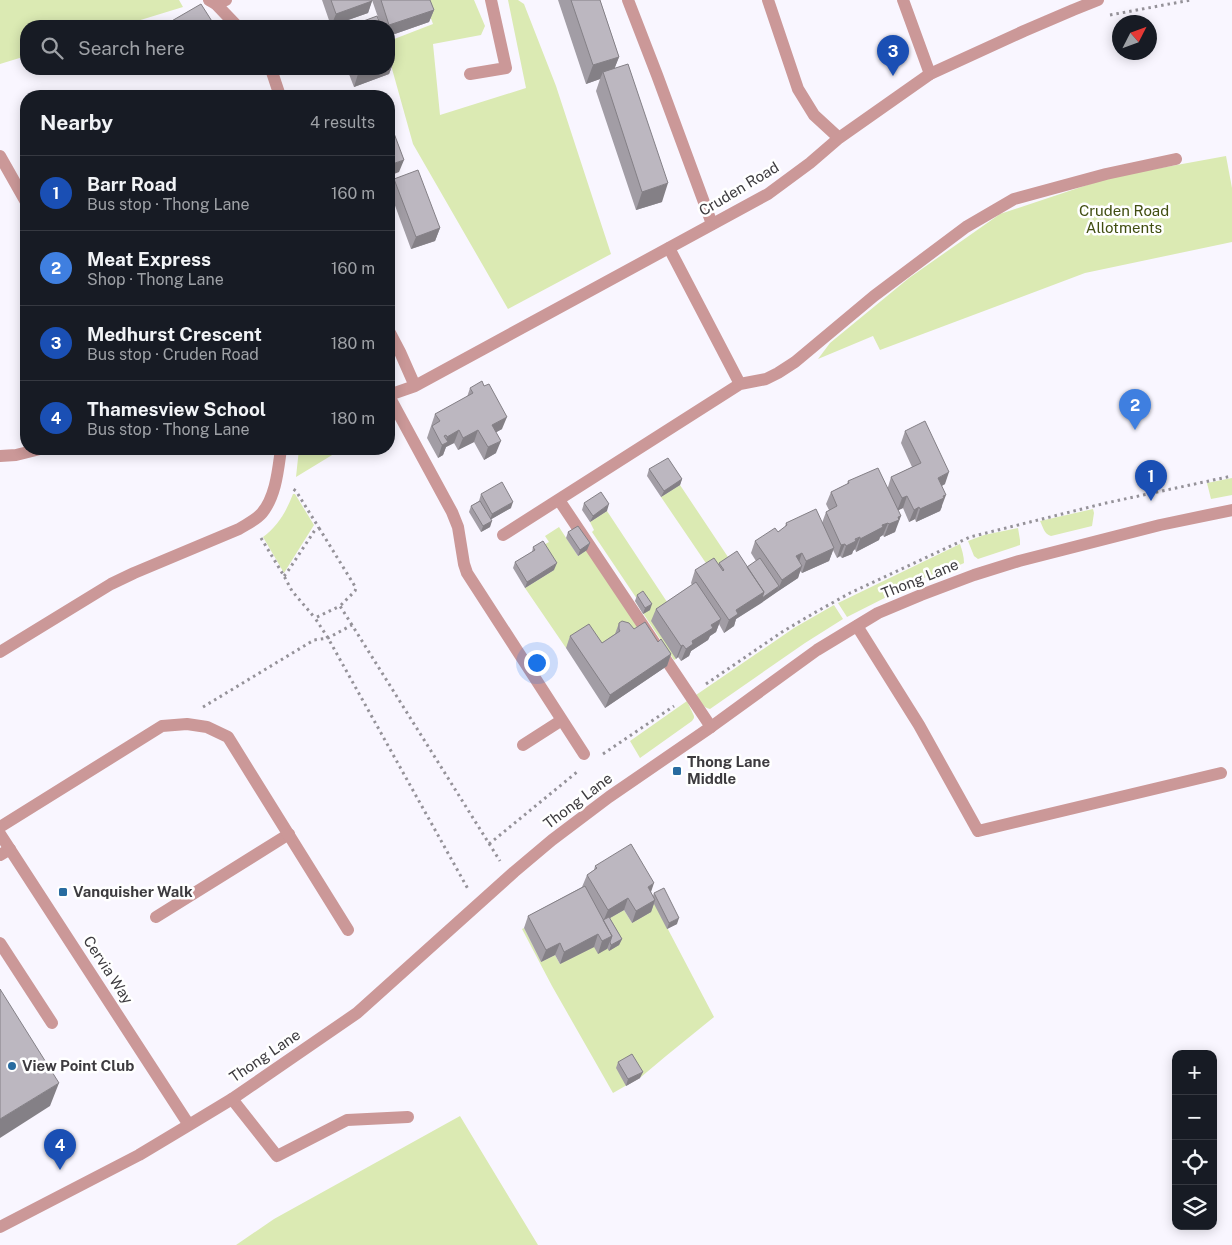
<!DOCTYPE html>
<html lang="en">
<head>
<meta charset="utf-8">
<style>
  body { margin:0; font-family:"Public Sans",sans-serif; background:#242831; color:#f1f3f6 }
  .controls { position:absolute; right:15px; bottom:15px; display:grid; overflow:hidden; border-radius:10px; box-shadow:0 2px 12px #0003 }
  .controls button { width:45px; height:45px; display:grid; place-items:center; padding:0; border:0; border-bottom:1px solid #363941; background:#171b24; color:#f1f3f6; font:25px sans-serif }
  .compass { position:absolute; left:1112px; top:15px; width:45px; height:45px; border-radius:50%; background:#171b24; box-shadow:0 2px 12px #0003; rotate:48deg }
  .you { position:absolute; left:536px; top:662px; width:18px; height:18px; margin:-12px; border:4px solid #fff; border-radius:50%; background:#1a73e8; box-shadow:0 0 0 8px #1a73e833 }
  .badge { display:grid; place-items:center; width:32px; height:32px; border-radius:50%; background:#7c3aed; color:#fff; font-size:16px; font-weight:700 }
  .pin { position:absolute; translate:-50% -41px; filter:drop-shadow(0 1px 2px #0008) }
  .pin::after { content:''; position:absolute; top:26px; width:18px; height:15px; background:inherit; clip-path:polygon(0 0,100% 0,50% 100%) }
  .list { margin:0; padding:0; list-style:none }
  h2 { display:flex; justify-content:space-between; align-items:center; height:65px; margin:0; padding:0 20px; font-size:21px }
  h2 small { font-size:16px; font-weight:400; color:#9ea1a6 }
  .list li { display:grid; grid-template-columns:32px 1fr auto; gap:15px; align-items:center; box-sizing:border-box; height:75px; padding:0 20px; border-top:1px solid #363941 }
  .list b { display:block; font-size:19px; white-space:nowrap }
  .list p { margin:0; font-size:16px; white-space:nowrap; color:#9ea1a6 }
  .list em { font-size:16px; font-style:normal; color:#9ea1a6 }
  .icon { flex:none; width:28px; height:28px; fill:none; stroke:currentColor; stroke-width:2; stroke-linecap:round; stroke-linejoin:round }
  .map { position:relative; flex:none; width:1232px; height:1245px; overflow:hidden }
  .search { position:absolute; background:#171b24; box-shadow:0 2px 12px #0003; left:20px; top:20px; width:375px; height:55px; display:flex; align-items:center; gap:12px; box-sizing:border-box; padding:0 18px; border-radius:20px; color:#9ea1a6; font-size:19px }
  .panel { position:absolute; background:#171b24; box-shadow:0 2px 12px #0003; left:20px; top:90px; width:375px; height:365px; border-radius:20px }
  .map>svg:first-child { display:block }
  .green { fill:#dbeab3 }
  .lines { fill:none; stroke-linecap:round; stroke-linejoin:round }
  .path { stroke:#959299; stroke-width:3; stroke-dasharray:2.5 4; stroke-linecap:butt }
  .lane { stroke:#cb9898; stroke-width:12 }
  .street { stroke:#cb9898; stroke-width:12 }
  .wall { fill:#a29da5 }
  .shaded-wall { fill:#848086 }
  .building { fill:#bcb7c0; stroke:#848086 }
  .poi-dot { fill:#286ba0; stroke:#fff; stroke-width:2 }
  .labels { text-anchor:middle; stroke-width:5; stroke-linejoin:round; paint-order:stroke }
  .street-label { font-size:15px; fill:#3d3b3f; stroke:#fff }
  .park-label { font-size:15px; fill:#414e11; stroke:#fff }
  .poi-label { font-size:15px; font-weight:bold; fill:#3d3b3f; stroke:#fff; text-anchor:start }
</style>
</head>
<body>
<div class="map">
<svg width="1232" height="1245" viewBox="0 0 1232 1245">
  <rect width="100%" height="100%" fill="#f9f6ff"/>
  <!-- green -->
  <path class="green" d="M 0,0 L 179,0 L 183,7 L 121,26 L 26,26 L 26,56 L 0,64 Z
    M 424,0 L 474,0 L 485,26 L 481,35 L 433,44 L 440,115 L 526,88 L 508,0 L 518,0 L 524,4 L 556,86 L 611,254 L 508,309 L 413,144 L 389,58 L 389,41 L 433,24 Z
    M 1226,156 L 1232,188 L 1232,242 L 1085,273 L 880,350 L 873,336 L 818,359 L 830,343 L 909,278 L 1000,214 L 1111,177 Z
    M 299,449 L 342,449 L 296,477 Z
    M 1232,478 L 1232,495 L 1211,499 L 1207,483 Z
    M 680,485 L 732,563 L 714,575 L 661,497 Z
    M 293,494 L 295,494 L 314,525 L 284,573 L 263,537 C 278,526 286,512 293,494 Z
    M 1093,509 L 1094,513 L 1092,526 L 1051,536 C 1044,534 1043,527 1040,521 Z
    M 607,511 L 671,608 L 676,659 L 674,660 L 635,601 L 637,599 L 592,532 L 594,530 L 590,522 Z
    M 559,527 L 578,556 L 588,549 L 657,652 L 597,655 L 585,636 L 566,648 L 525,588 L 554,570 L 540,547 L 549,542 L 545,536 Z
    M 1018,528 L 1020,540 L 1020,545 L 978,559 L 974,556 L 968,541 L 984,535 Z
    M 960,544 C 962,550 964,556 964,563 L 962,564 L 928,576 L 847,617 L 838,603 Z
    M 834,605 L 843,619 L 805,643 L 710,709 C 703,708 700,701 696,695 L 794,628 Z
    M 687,701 L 694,716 L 694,718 L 692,721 L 640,758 L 630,741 Z
    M 650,895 L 714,1017 L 666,1056 L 641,1077 L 613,1093 L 552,986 L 522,929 L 524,928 L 541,962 L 555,955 L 560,964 L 603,922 L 624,910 L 632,923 L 650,912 Z
    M 460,1116 L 538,1245 L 236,1245 L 274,1219 Z"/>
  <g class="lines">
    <!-- path -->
    <path class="path" d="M 1110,15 L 1191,0
      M 319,528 L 356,588 L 355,591 L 340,606
      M 261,538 L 284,576 L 292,591 L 315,618
      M 284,576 L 286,574 L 315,530 L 319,528 L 296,491 L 293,489
      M 352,625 L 340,606 L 315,618 L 328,638 L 468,889
      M 706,684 L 782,632 L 814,613 L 850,593 L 970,537 L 1106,503 L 1232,476
      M 203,707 L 314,640 L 328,638 L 352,625 L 500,861
      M 603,754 L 674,706
      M 489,844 L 577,772"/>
    <!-- lane -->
    <path class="lane" d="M 628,0 L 657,75 L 712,224
      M 903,0 L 930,74
      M 216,4 L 226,0
      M 669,248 L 740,384 L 766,379 L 778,373 L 795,362 L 874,296 L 966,227 L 1014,199 L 1106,174 L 1176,159
      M 389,396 L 452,512 L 458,527 L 464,564 L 467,573 L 584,754
      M 559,500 L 711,727
      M 503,535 L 740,384
      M 857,626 L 919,725 L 978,831 L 1221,773
      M 523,745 L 562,720
      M 0,855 L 10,849
      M 156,917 L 289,834
      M 0,943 L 52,1023
      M 232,1099 L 277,1156 L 347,1120 L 408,1117"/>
    <!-- street -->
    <path class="street" d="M 209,0 L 216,4 L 237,26
      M 768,0 L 798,89 L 814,115 L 839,138
      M 271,69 L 279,93 L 279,96
      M 470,74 L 506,68 L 491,0
      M 0,156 L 26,202
      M 389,331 L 400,352 L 415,386
      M 389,395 L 415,386 L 768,194 L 810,163 L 839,138 L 930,74 L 1024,31 L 1073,10 L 1098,0
      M 0,456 L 16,455 L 40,449
      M 0,652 L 111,584 L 134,573 L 239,529 C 247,524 256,520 262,513 C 276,496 278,470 281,449
      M 0,827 L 162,726 L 187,724 L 207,727 L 228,737 L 348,930
      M 0,834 L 189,1125
      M 0,1227 L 139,1155 L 189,1125 L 232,1099 L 357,1013 L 514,872 L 552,840 L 609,797 L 711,727 L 817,650 L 878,613 L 921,595 L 974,575 L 1019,561 L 1160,525 L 1232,510"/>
  </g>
  <!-- wall -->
  <path class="wall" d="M 322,0 L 372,0 L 372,1 L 368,13 L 331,26 Z
    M 372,0 L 430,0 L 434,10 L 429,22 L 389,36 L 389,26 L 381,26 Z
    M 558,0 L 600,0 L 619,57 L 614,69 L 662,202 L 636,210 L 596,91 L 600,79 L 586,84 Z
    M 394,61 L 389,74 L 354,87 L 347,69 L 389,69 Z
    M 394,179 L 440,228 L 435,241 L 411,249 L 390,192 Z
    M 470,388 L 502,429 L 496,432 L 496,453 L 484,460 L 474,442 L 458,450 L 454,443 L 446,447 L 443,455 L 438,458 L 427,438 L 435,414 L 467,397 Z
    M 905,431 L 945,484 L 942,486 L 942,507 L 940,511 L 916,522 L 915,519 L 909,522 L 903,508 L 898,510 L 896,528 L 895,532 L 884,537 L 883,535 L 880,537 L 879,540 L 856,552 L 855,549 L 853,551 L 852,554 L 842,558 L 840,556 L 837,558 L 833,550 L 829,561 L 802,573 L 800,571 L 798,578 L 736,619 L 734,626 L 724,633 L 719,624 L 716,632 L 710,636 L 708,640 L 691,651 L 689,656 L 681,661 L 678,657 L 676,659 L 651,621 L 656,609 L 692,585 L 691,583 L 695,570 L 718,565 L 719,563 L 747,567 L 756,561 L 751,553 L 755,541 L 778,532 L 785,527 L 786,523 L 822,523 L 826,512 L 829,510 L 826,504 L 831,492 L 847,484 L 848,481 L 888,487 L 891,477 L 912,467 L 901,443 Z
    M 649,469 L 682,479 L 680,485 L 661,497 L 647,476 Z
    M 481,494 L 511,508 L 491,519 L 490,527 L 481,532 L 469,512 L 471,506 L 479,501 Z
    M 584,503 L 607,511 L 590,522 L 582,510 Z
    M 568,532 L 590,543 L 587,550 L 578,556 L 566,538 Z
    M 533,547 L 554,570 L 525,588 L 513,568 L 515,562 L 532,552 Z
    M 637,595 L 650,610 L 643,614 L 635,601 Z
    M 619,623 L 634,629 L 658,642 L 671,654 L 667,666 L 605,708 L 566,648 L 570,636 L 602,643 L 615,634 Z
    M 595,866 L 651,892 L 653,896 L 654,893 L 677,924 L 667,929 L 654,904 L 651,912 L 632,923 L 624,910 L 610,918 L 622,939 L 619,945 L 609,951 L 607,948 L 598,954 L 594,947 L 560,964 L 555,955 L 541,962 L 524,928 L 528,916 L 582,887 L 587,875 L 594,870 Z
    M 618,1062 L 640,1078 L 626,1086 L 616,1068 Z"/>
  <!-- shaded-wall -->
  <path class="shaded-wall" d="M 372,1 L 368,13 L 331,26 L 336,14 Z
    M 434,10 L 429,22 L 389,36 L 389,25 Z
    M 619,57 L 612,75 L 603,72 L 600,79 L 586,84 L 593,65 Z
    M 394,61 L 389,74 L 354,87 L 358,74 L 373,69 L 389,69 L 389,63 Z
    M 404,160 L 399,172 L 389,176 L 389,165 Z
    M 668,183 L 662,202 L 636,210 L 642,192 Z
    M 440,228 L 435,241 L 411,249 L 416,237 Z
    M 507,417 L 502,429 L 488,437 L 492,425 Z
    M 459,430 L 454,443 L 446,447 L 443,455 L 438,458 L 442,445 L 445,444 L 447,437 Z
    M 478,430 L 474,442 L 458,450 L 463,438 Z
    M 501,441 L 496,453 L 484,460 L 488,447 Z
    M 949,472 L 945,484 L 933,490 L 938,478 Z
    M 682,479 L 680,485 L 661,497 L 664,491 Z
    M 946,495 L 940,511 L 916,522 L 920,509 Z
    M 907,496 L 903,508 L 897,511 L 902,498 Z
    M 513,502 L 511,508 L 490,520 L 492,514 Z
    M 609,504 L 607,511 L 590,522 L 593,516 Z
    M 919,507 L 915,519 L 909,522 L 914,510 Z
    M 901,516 L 895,532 L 884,537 L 889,524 L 898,517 Z
    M 492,521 L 490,527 L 481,532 L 483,526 Z
    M 888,523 L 883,535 L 880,537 L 879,540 L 856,552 L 860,539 L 882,525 Z
    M 860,537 L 855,549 L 853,551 L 852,554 L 842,558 L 846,546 Z
    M 590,543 L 587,550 L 578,556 L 580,550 Z
    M 845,544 L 840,556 L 837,558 L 841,545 Z
    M 834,548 L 829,561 L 802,573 L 806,561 Z
    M 802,553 L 798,565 L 796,556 Z
    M 557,563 L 554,570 L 525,588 L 527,582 Z
    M 802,566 L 798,578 L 777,592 L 782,580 Z
    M 779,586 L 777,592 L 760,604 L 762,598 Z
    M 764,592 L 760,604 L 736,619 L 734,626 L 724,633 L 729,620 L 736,610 Z
    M 652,604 L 650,610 L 643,614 L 645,608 Z
    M 721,619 L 716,632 L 710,636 L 708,640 L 691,651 L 689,656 L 681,661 L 686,649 L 692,641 L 711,625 Z
    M 683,645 L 678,657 L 676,659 L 681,646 Z
    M 671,654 L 667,666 L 605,708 L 610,695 Z
    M 654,883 L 650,895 L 648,887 Z
    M 628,898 L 624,910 L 603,922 L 608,910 Z
    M 655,900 L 651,912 L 632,923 L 636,911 Z
    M 679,918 L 677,924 L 667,929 L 669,923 Z
    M 598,934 L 594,947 L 560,964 L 564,952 Z
    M 612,936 L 607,949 L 598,954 L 602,941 Z
    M 622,939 L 619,945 L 609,951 L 611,945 Z
    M 560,943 L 555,955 L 541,962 L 546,950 Z
    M 643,1072 L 640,1078 L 626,1086 L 628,1079 Z
    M 59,1083 L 50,1106 L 0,1138 L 0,1119 Z"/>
  <!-- building -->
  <path class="building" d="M 331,0 L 372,0 L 372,1 L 336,14 Z
    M 381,0 L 430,0 L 434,10 L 389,25 Z
    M 571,0 L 600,0 L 619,57 L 593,65 Z
    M 201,4 L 215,26 L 163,26 Z
    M 377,16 L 381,26 L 350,26 Z
    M 389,47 L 394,61 L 389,63 Z
    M 628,64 L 668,183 L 642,192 L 603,72 Z
    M 356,69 L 373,69 L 358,74 Z
    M 389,120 L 404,160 L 389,165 Z
    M 418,170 L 440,228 L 416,237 L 394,179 Z
    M 482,381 L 484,386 L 489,384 L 507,417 L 492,425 L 501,441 L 488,447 L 478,430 L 463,438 L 459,430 L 447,437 L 446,435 L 444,436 L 448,442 L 442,445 L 432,426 L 440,421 L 435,414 L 473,393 L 470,388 Z
    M 925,421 L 949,472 L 938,478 L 946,495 L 943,496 L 944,498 L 920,509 L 919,507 L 914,510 L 907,496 L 902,498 L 891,477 L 921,463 L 905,431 Z
    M 668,458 L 682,479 L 664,491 L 649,469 Z
    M 878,468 L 901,516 L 898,517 L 899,520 L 889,524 L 888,523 L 882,525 L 883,527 L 860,539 L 860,537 L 855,539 L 856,541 L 846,546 L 845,544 L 841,545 L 826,512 L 837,506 L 831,492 L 849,483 L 848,481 Z
    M 502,482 L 513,502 L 492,514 L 481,494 Z
    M 601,492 L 609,504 L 593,516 L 584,503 Z
    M 480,501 L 492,521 L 483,526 L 471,506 Z
    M 816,509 L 834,548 L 806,561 L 802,553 L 796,556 L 802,566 L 782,580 L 755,541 L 775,528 L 778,532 L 787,525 L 786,523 Z
    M 578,526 L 590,543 L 580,550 L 568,532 Z
    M 543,541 L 557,563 L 527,582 L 515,562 L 535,550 L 533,547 Z
    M 737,551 L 764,592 L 736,610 L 738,614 L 729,620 L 695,570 L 714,558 L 723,571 L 724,570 L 719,563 Z
    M 760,558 L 779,586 L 762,598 L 764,592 L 747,567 Z
    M 696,582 L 721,619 L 711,625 L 713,628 L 692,641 L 693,644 L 686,649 L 683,645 L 681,646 L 656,609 Z
    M 643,591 L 652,604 L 645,608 L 637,595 Z
    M 622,621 L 629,623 L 634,629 L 645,622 L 658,642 L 661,639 L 671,654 L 610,695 L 570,636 L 589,624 L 602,643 L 620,631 L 619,629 L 619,623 Z
    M 631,844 L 654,883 L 648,887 L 655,900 L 636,911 L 628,898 L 608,910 L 587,875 L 597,868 L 595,866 Z
    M 585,886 L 612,936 L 602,941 L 598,934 L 564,952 L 560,943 L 546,950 L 528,916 Z
    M 664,888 L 679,918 L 669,923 L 654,893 Z
    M 609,917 L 622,939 L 611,945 L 610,942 L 612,936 L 603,920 Z
    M 0,989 L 59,1083 L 0,1119 Z
    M 632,1054 L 643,1072 L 628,1079 L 618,1062 Z"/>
  <!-- markers -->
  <g class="poi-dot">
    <rect x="672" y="766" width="10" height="10" rx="2.5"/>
    <rect x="58" y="887" width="10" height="10" rx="2.5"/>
    <circle cx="12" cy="1066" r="5"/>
  </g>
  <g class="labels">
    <!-- street labels -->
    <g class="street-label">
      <text transform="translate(739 189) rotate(-31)" y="5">Cruden Road</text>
      <text transform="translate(920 579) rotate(-22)" y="5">Thong Lane</text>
      <text transform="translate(578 801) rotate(-37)" y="5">Thong Lane</text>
      <text transform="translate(108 970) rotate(57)" y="5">Cervia Way</text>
      <text transform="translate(265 1056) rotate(-34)" y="5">Thong Lane</text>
    </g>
    <!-- park labels -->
    <g class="park-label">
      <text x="1124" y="216">Cruden Road<tspan x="1124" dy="17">Allotments</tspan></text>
    </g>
    <!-- poi labels -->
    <g class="poi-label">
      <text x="687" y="767">Thong Lane<tspan x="687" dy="17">Middle</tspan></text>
      <text x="73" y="897">Vanquisher Walk</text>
      <text x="22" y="1071">View Point Club</text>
    </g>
  </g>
</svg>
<div class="controls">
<button>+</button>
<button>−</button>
<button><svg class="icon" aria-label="locate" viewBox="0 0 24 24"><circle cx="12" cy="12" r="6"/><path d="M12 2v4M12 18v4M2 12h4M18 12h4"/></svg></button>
<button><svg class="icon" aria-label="layers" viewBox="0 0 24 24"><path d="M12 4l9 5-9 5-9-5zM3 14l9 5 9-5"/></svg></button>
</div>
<svg class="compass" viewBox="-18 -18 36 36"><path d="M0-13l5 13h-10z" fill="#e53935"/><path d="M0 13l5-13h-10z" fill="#9ea1a6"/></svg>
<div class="you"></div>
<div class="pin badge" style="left:1151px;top:501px;background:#1a4fb4">1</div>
<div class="pin badge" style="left:1135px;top:430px;background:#3f7fe0">2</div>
<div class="pin badge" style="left:893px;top:76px;background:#1a4fb4">3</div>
<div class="pin badge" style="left:60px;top:1170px;background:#1a4fb4">4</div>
<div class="search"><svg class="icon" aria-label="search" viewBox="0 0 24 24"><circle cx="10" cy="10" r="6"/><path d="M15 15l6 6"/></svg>Search here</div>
<section class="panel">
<h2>Nearby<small>4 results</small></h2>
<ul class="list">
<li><span class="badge" style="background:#1a4fb4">1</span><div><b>Barr Road</b><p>Bus stop · Thong Lane</p></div><em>160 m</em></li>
<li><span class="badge" style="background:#3f7fe0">2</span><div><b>Meat Express</b><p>Shop · Thong Lane</p></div><em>160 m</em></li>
<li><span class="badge" style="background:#1a4fb4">3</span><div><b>Medhurst Crescent</b><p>Bus stop · Cruden Road</p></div><em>180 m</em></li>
<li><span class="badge" style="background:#1a4fb4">4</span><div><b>Thamesview School</b><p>Bus stop · Thong Lane</p></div><em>180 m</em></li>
</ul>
</section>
</div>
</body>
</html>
